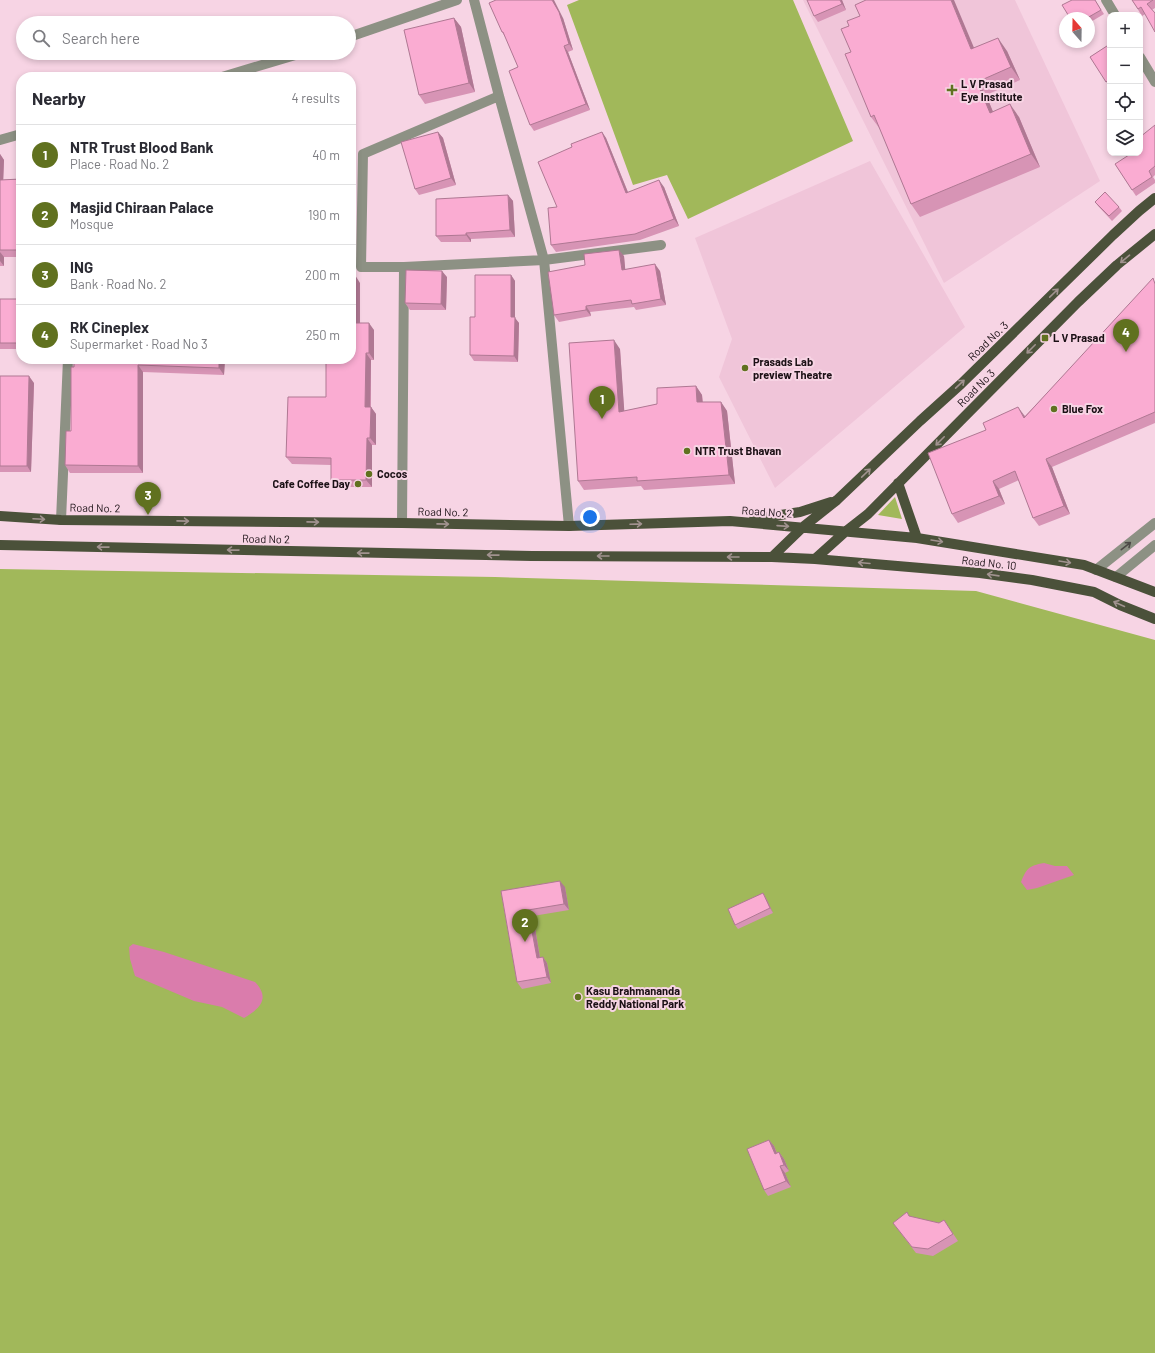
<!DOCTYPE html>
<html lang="en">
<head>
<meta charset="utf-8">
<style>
  body { margin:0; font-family:Barlow,sans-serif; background:#f2f2f3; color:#2b2b33 }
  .controls { position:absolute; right:12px; top:12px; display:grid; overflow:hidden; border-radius:8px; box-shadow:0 2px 6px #0003 }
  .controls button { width:36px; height:36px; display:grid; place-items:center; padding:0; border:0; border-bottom:1px solid #e1e1e2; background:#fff; color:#2b2b33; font:20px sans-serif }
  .compass { position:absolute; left:1059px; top:12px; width:36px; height:36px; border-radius:50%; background:#fff; box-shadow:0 2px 6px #0003; rotate:340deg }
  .you { position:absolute; left:590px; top:517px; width:14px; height:14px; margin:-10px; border:3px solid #fff; border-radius:50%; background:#1a73e8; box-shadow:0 0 0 6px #1a73e833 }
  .badge { display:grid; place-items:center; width:26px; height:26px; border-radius:50%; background:#60711f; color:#fff; font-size:13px; font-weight:700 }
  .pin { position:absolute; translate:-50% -33px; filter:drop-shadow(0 1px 2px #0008) }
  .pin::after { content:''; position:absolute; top:21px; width:14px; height:12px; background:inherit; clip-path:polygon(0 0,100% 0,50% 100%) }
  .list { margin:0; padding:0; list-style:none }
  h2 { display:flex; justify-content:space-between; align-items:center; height:52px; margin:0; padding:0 16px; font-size:17px }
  h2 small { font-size:13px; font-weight:400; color:#7c7c81 }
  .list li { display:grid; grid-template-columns:26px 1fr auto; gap:12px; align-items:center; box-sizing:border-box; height:60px; padding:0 16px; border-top:1px solid #e1e1e2 }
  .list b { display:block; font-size:15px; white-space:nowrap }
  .list p { margin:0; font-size:13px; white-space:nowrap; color:#7c7c81 }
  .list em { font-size:13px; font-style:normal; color:#7c7c81 }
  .icon { flex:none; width:22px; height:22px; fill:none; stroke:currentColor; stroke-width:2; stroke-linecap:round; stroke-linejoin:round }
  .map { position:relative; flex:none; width:1155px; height:1353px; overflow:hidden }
  .search { position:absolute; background:#fff; box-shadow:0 2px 6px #0003; left:16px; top:16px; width:340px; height:44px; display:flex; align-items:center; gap:10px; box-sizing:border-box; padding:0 14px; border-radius:22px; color:#7c7c81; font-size:15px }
  .panel { position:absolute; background:#fff; box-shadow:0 2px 6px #0003; left:16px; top:72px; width:340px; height:292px; border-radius:16px }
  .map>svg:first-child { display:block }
  .built { fill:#f0c5d9 }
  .green { fill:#a1b85a }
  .water { fill:#da7cac }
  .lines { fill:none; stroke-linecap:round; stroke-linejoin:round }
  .minor { stroke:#8d9184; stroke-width:10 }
  .major { stroke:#4b513a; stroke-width:10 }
  .wall { fill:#d794b5 }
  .shaded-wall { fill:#af7893 }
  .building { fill:#faacd2; stroke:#af7893 }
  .oneway { stroke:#a1928f }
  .oneway2 { stroke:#4e4a47 }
  .poi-dot { fill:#60711f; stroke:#f7d4e4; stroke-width:1.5 }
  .labels { text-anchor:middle; stroke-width:4; stroke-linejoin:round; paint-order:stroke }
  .poi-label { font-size:11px; font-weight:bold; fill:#1b1015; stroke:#f7d4e4; text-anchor:start }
  .street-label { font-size:11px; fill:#1b1015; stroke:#f7d4e4 }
</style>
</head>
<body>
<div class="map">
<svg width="1155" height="1353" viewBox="0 0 1155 1353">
  <rect width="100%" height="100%" fill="#f7d4e4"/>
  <!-- built -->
  <path class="built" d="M 803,0 L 1015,0 L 1100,181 L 944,283 Z
    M 870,161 L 965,327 L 775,488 L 719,377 L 732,339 L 695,238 Z"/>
  <!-- green -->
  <path class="green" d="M 579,0 L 793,0 L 853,141 L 688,219 L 667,175 L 633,185 L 567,5 Z
    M 895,497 L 902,519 L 878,515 Z
    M 0,569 L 495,577 L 976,591 L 1155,640 L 1155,1353 L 0,1353 Z"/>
  <!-- water -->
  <path class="water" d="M 1044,863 L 1055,866 L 1067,866 L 1074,875 L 1037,888 L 1027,890 L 1021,882 C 1027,868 1028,866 1044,863 Z
    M 133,944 L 164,952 L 255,982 C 270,998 261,1008 244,1018 L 222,1007 L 194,1001 L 135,976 L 130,959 L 129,947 Z"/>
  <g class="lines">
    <!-- minor -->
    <path class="minor" d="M 474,0 L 499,96 L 544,260 L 569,526
      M 1106,0 L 1115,15
      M 349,37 L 457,0
      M 1140,57 L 1155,82
      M 222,77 L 302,53
      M 499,96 L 363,154 L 361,267 L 404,267 L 544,260 L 661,245
      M 0,140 L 21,134
      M 61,520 L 68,359
      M 402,523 L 404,267
      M 1096,570 L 1155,523
      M 1116,577 L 1155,545"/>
    <!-- major -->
    <path class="major" d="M 898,483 L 917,538
      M 0,516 L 61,520 L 402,523 L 569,526 L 730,521 L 917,538 L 1084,565 L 1155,592
      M 754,519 L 800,512 L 831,502
      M 0,545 L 532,556 L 772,557 L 815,559 L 980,573 L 1032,580 L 1094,592 L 1120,605 L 1155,619
      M 772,557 L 803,527 L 837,500 L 920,421 L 961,384 L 1113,235 L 1139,211 L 1155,198
      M 815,559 L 845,532 L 868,514 L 1078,302 L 1117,265 L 1155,234"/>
  </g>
  <!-- wall -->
  <path class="wall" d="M 842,0 L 846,10 L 818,22 L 814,16 Z
    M 1095,0 L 1104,14 L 1089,23 L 1089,18 L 1070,18 Z
    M 1132,0 L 1155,0 L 1155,8 L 1142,16 Z
    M 454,18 L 461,27 L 475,92 L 425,104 L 419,95 Z
    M 563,18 L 573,50 L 568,52 L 590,110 L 534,131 L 530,125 L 518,67 L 506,38 L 502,32 Z
    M 1110,44 L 1110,85 L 1109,86 L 1090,57 Z
    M 974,48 L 1007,51 L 1020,80 L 986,95 L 993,112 L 1019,117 L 1040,167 L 920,217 L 911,204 L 880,129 L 871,117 L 851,52 Z
    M 1155,125 L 1155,175 L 1153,177 L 1155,180 L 1155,183 L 1136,196 L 1115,164 L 1140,153 Z
    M 438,132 L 443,138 L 456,185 L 419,195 L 415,189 Z
    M 602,132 L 606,138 L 628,192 L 664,187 L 679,226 L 640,240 L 556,252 L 551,245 L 557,207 L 572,147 Z
    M 0,154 L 4,160 L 3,180 L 21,179 L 21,257 L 4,257 L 4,266 L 0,266 Z
    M 508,195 L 513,201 L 515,237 L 471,239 L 471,242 L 441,242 L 436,236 Z
    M 1095,202 L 1119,207 L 1122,211 L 1112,221 L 1098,206 Z
    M 624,256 L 625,269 L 660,271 L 666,305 L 636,310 L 634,307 L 590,312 L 591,316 L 559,322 L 554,315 Z
    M 511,275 L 515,281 L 515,318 L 519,323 L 518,362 L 474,361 L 470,355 L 475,317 Z
    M 447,277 L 446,310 L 410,310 L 405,303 Z
    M 1155,281 L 1155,423 L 1052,467 L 1070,514 L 1039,526 L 1033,518 L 1019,480 L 999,489 L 1005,504 L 958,523 L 952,514 L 1024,415 L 1025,416 Z
    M 360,283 L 360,323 L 374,330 L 374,360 L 371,360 L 371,407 L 376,414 L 376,445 L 372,445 L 372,487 L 336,487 L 331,480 L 331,465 L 292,464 L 286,457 L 326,397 L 326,360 L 288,359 L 351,359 Z
    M 0,299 L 21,299 L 21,349 L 0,349 Z
    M 620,349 L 624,411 L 657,404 L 696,386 L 702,395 L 703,402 L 721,402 L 727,411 L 735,484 L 644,490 L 641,486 L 584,490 L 578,481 Z
    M 74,359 L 225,359 L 224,375 L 143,372 L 143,473 L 70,473 L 65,465 L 71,431 Z
    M 0,376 L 34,383 L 31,472 L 0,472 Z
    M 565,887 L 569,910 L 533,916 L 540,957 L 543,957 L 547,963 L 551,983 L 522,989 L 517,982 L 501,891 Z
    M 763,893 L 766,898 L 773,913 L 738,929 L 735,925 Z
    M 769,1140 L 774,1146 L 777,1153 L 779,1152 L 784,1159 L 789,1171 L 785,1173 L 791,1187 L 768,1196 L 764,1190 Z
    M 910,1217 L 939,1223 L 944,1220 L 958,1241 L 933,1256 L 916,1253 L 893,1223 Z"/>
  <!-- shaded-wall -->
  <path class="shaded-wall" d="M 552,0 L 554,0 L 563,18 L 573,50 L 569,44 Z
    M 840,0 L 842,0 L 846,10 L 842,4 Z
    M 951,0 L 954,0 L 980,62 L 971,49 Z
    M 454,18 L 461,27 L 475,92 L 469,83 Z
    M 998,38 L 1007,51 L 1020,80 L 1011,67 Z
    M 564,46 L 568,52 L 590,110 L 586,104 Z
    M 977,82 L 986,95 L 999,126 L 990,113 Z
    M 1010,104 L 1019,117 L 1040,167 L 1031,154 Z
    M 438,132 L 443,138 L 456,185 L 451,178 Z
    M 602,132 L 606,138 L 631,200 L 626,193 Z
    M 0,154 L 4,160 L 3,187 L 0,183 Z
    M 659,180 L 664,187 L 679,226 L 674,219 Z
    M 508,195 L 513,201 L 515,237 L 510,230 Z
    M 466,233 L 471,239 L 471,242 L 466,235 Z
    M 619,250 L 624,256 L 626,277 L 622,270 Z
    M 0,252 L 4,257 L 4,266 L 0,261 Z
    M 655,264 L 660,271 L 666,305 L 661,299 Z
    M 442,271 L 447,277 L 446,310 L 441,304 Z
    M 355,275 L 360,283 L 360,330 L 354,323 Z
    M 511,275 L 515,281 L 515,318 L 519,323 L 518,362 L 514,356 L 511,317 Z
    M 586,306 L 590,312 L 591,316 L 586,310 Z
    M 369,323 L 374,330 L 374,360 L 369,353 Z
    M 614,340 L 620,349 L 625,421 L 619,412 Z
    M 366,353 L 371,360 L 370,414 L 365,407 Z
    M 219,359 L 225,359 L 224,375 L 219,368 Z
    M 138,365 L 143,372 L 143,473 L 138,466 Z
    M 29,376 L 34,383 L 31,472 L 27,466 Z
    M 696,386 L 702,395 L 703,411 L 697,402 Z
    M 721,402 L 727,411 L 735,484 L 729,475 Z
    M 371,407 L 376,414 L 376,445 L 370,438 Z
    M 1018,407 L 1024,415 L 1029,426 L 1024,418 Z
    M 367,438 L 372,445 L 372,487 L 366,480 Z
    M 1046,459 L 1052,467 L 1070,514 L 1064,506 Z
    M 993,481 L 999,489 L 1005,504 L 999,496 Z
    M 560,881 L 565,887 L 569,910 L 564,904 Z
    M 763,893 L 766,898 L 773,913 L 770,908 Z
    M 528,910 L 533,916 L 541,964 L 537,958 Z
    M 543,957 L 547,963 L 551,983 L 547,977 Z
    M 769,1140 L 774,1146 L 780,1161 L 775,1154 Z
    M 779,1152 L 784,1159 L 789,1171 L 784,1165 Z
    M 780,1166 L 785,1173 L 791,1187 L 786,1181 Z"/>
  <!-- building -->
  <path class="building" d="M 496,0 L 552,0 L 559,12 L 569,44 L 564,46 L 586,104 L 530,125 L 509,71 L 518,67 L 503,32 L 502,32 L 489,3 Z
    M 807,0 L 840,0 L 842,4 L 814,16 Z
    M 866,0 L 951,0 L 971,49 L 998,38 L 1011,67 L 977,82 L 990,113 L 1010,104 L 1031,154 L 911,204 L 874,115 L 871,117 L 845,54 L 851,52 L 841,29 L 849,26 L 847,21 L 860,16 L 855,5 Z
    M 1072,0 L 1095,0 L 1101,10 L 1087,18 L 1070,18 L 1062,5 Z
    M 1132,0 L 1153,0 L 1147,4 L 1155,13 L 1155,32 L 1141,7 L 1138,9 Z
    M 454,18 L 469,83 L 419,95 L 404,30 Z
    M 1110,44 L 1110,79 L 1106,82 L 1090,57 Z
    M 1155,125 L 1155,166 L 1149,171 L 1152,177 L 1132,190 L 1115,164 L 1132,153 L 1140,153 L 1140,137 Z
    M 438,132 L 451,178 L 415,189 L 401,142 Z
    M 602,132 L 626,193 L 659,180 L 674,219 L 635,234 L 551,245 L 548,208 L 557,207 L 538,162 L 572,147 L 571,144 Z
    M 21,179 L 21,250 L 0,250 L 0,180 Z
    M 1105,192 L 1119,207 L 1109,216 L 1095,202 Z
    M 508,195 L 510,230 L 466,233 L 466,235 L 436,236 L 436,199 Z
    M 619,250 L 622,270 L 655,264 L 661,299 L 632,304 L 631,300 L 586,306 L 586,310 L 554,315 L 548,272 L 585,265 L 584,254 Z
    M 406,270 L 442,271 L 441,304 L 405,303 Z
    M 351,275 L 355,275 L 354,323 L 369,323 L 369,353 L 366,353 L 365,407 L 371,407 L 370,438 L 367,438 L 366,480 L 331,480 L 331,458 L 286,457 L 288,397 L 326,397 L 326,359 L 351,359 Z
    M 475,275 L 511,275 L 511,317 L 515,317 L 514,356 L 470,355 L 470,317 L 475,317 Z
    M 1153,278 L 1155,284 L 1155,412 L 1046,459 L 1064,506 L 1033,518 L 1015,471 L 993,481 L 999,496 L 952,514 L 928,453 L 986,430 L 983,423 L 1018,407 L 1024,418 Z
    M 0,299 L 21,299 L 21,343 L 0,343 Z
    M 614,340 L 619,412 L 657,404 L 657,388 L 696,386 L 697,402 L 721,402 L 729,475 L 637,481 L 637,477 L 578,481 L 569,343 Z
    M 74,359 L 219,359 L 219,368 L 138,365 L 138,466 L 65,465 L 66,431 L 71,431 L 71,367 L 74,367 Z
    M 0,376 L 29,376 L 27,466 L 0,466 Z
    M 560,881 L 564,904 L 528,910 L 537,958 L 543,957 L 547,977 L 517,982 L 501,891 Z
    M 763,893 L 770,908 L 735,925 L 728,909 Z
    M 769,1140 L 775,1154 L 779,1152 L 784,1165 L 780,1166 L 786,1181 L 764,1190 L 747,1149 Z
    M 907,1212 L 909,1216 L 939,1223 L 944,1220 L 953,1234 L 928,1249 L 912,1247 L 893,1223 Z"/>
  <!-- one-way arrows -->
  <defs><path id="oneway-shaft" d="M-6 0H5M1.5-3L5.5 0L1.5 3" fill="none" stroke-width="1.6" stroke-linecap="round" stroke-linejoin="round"/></defs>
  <g class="oneway">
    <use href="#oneway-shaft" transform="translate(1125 259) rotate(140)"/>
    <use href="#oneway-shaft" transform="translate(1054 293) rotate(-44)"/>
    <use href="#oneway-shaft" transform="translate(1031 349) rotate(135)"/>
    <use href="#oneway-shaft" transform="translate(960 384) rotate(-43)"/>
    <use href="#oneway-shaft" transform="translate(940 441) rotate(135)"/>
    <use href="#oneway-shaft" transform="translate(866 473) rotate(-44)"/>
    <use href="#oneway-shaft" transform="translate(39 519) rotate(3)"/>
    <use href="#oneway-shaft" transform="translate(183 521) rotate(1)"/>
    <use href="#oneway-shaft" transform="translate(313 522) rotate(1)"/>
    <use href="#oneway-shaft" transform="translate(443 524) rotate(1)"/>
    <use href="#oneway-shaft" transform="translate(636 524) rotate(-2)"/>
    <use href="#oneway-shaft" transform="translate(783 526) rotate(4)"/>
    <use href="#oneway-shaft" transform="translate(937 541) rotate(9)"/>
    <use href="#oneway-shaft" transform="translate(103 547) rotate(-179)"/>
    <use href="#oneway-shaft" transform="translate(233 550) rotate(-179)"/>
    <use href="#oneway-shaft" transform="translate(363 553) rotate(-179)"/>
    <use href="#oneway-shaft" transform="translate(493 555) rotate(-179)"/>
    <use href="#oneway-shaft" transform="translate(603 556) rotate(-180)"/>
    <use href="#oneway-shaft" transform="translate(733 557) rotate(-180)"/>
    <use href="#oneway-shaft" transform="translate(1065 562) rotate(9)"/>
    <use href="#oneway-shaft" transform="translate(864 563) rotate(-175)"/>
    <use href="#oneway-shaft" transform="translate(993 575) rotate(-172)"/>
    <use href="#oneway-shaft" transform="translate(1119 604) rotate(-156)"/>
  </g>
  <use class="oneway2" href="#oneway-shaft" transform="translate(1126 546) rotate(-38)"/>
  <!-- markers -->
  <g class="poi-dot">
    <path d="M950 84h4v4h4v4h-4v4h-4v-4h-4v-4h4z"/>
    <rect x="1041" y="334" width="8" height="8" rx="2"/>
    <circle cx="745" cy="368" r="4"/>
    <circle cx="1054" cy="409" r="4"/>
    <circle cx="687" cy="451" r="4"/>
    <circle cx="369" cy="474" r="4"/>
    <circle cx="358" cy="484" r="4"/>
    <circle cx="578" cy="997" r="4"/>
  </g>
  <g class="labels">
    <!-- poi labels -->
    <g class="poi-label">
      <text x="961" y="88">L V Prasad<tspan x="961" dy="13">Eye Institute</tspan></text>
      <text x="1053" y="342">L V Prasad</text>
      <text x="753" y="366">Prasads Lab<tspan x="753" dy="13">preview Theatre</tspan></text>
      <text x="1062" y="413">Blue Fox</text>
      <text x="695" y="455">NTR Trust Bhavan</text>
      <text x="377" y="478">Cocos</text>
      <text x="350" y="488" text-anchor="end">Cafe Coffee Day</text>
      <text x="586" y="995">Kasu Brahmananda<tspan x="586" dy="13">Reddy National Park</tspan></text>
    </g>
    <!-- street labels -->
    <g class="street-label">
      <text transform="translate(988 341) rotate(-44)" y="4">Road No. 3</text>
      <text transform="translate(976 388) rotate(-45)" y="4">Road No 3</text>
      <text transform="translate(95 508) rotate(1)" y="4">Road No. 2</text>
      <text transform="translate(443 512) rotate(1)" y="4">Road No. 2</text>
      <text transform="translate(767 512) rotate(4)" y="4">Road No. 2</text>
      <text transform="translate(266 539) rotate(1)" y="4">Road No 2</text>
      <text transform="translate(989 563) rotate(6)" y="4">Road No. 10</text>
    </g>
  </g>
</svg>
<div class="controls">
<button>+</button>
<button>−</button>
<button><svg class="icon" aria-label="locate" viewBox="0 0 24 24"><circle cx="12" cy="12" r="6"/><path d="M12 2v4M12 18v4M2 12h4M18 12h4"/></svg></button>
<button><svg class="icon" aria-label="layers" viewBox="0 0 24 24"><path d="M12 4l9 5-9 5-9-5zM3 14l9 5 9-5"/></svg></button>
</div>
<svg class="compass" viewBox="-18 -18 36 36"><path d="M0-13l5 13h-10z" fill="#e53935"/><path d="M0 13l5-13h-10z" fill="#7c7c81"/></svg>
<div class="you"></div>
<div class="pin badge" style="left:602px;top:419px">1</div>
<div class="pin badge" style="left:525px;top:942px">2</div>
<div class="pin badge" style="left:148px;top:515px">3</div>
<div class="pin badge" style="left:1126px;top:352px">4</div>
<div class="search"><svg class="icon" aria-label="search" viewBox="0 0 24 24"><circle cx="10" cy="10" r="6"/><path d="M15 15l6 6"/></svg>Search here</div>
<section class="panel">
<h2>Nearby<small>4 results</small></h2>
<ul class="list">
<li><span class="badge">1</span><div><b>NTR Trust Blood Bank</b><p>Place · Road No. 2</p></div><em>40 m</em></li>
<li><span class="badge">2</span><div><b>Masjid Chiraan Palace</b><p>Mosque</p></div><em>190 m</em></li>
<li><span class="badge">3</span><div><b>ING</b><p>Bank · Road No. 2</p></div><em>200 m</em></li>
<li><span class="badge">4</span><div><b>RK Cineplex</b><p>Supermarket · Road No 3</p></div><em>250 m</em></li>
</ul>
</section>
</div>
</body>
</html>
